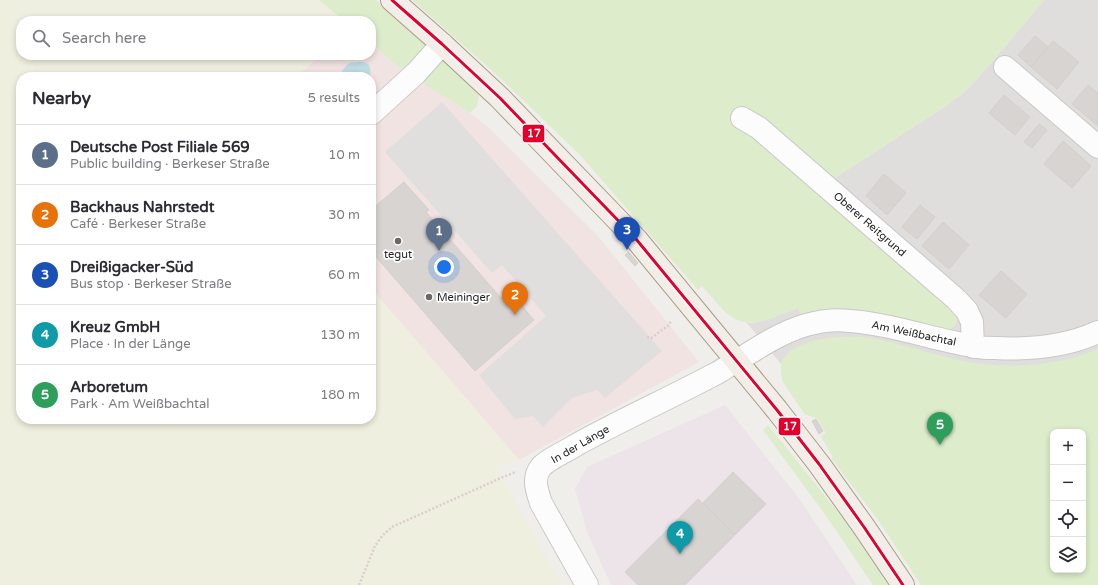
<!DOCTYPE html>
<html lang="en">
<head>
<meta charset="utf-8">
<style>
  body { margin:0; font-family:"Varela Round",sans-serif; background:#f7f7f7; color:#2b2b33 }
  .controls { position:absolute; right:12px; bottom:12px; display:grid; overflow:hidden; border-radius:8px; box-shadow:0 2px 6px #0003 }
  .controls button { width:36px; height:36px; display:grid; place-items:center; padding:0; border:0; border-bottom:1px solid #e1e1e2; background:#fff; color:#2b2b33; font:20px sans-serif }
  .you { position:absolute; left:444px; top:267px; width:14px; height:14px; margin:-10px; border:3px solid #fff; border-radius:50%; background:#1a73e8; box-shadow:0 0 0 6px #1a73e833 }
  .badge { display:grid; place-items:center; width:26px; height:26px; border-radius:50%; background:#d93025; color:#fff; font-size:13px; font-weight:700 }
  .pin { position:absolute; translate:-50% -33px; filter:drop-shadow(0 1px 2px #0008) }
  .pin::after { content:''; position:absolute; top:21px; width:14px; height:12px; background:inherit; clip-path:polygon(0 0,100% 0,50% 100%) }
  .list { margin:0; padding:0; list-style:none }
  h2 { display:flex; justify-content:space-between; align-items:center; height:52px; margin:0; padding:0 16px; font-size:17px }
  h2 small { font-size:13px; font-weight:400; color:#7c7c81 }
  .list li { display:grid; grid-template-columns:26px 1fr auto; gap:12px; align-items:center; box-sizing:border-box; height:60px; padding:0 16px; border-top:1px solid #e1e1e2 }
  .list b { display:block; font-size:15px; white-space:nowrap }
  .list p { margin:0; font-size:13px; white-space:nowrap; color:#7c7c81 }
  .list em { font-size:13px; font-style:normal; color:#7c7c81 }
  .icon { flex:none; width:22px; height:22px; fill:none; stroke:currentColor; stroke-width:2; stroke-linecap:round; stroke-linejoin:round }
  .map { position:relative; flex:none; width:1098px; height:585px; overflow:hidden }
  .search { position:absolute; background:#fff; box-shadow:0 2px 6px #0003; left:16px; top:16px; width:360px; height:44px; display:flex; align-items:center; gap:10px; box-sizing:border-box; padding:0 14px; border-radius:16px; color:#7c7c81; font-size:15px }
  .panel { position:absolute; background:#fff; box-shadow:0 2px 6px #0003; left:16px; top:72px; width:360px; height:352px; border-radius:16px }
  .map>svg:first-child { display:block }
  .residential { fill:#dfdedc }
  .commercial { fill:#f1e3e1 }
  .industrial { fill:#ede4e9 }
  .farmland { fill:#efefdf }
  .grass { fill:#ddeccb; fill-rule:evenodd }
  .parking { fill:#e0dfde }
  .water { fill:#bfdbe3 }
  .building { fill:#d7d4d2; stroke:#d3d0cc }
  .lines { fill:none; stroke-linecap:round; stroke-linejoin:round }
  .minor-casing { stroke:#c9c8c7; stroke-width:24 }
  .major-casing { stroke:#a79c86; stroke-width:24 }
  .path { stroke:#dccecd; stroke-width:2.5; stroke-dasharray:2 2; stroke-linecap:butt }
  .minor { stroke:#fdfcfc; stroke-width:22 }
  .major { stroke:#f3ede7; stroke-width:22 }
  .bus-1-casing { stroke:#fff; stroke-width:6 }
  .bus-1 { stroke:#e4002b; stroke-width:3 }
  .poi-dot { fill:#6a6968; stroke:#fff; stroke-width:1.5 }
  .labels { text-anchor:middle; stroke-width:3.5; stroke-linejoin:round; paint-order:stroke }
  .street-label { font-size:11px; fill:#222; stroke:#fff }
  .poi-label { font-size:11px; fill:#222; stroke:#fff }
  .line-badge { stroke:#fff; stroke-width:1.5 }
  .badge-label { font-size:11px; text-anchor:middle; font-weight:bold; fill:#fff }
</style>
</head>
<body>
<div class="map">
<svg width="1098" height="585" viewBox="0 0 1098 585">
  <rect width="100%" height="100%" fill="#f0eeeb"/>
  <!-- residential -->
  <path class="residential" d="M 1044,0 L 1098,0 L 1098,486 L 1083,432 L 1053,432 L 905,560 L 877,518 L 832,459 L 832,455 L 821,436 L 826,433 L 817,418 L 805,414 L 783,382 L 781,372 L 781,364 L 746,322 L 751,323 L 766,320 L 798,308 L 818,310 L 833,308 L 865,312 L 816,190 L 946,106 L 967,90 L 986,69 Z"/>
  <!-- commercial -->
  <path class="commercial" d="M 371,43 L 396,65 L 424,84 L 470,113 L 488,127 L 599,237 L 699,362 L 519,460 L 371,288 L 371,77 L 296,77 L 320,55 L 371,55 Z"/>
  <!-- industrial -->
  <path class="industrial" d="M 725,405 L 798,497 L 857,585 L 611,585 L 587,532 L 575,489 L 587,467 Z"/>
  <!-- farmland -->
  <path class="farmland" d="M 0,0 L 319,0 L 344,21 L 21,21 L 21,55 L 320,55 L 296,77 L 21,77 L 21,419 L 371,419 L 371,288 L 519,460 L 496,467 L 562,585 L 0,585 Z"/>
  <!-- grass -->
  <path class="grass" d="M 319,0 L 376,0 L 480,91 L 477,106 L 470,113 L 424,84 L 396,65 L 371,43 L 371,21 L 344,21 Z
    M 412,0 L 1044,0 L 986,69 L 967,90 L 946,106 L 816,190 L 947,300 C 955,312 965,321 948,331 L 865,312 L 833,308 L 800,314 L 798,308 C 776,316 751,331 730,316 C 720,308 711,296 702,286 L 698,290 L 580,155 L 497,75 Z
    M 835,337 C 847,337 860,336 871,338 C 903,343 932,355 963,361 C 1008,369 1056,367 1098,349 L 1098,585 L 921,585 L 877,518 L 832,459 L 832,455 L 821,436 L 826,433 L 817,418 L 805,414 L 783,382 L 781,372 L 781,364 L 783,359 L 791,350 L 801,345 L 816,340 ZM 1053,432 L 1083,432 L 1083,570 L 1053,570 Z
    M 768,425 L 834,507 L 854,532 L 888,585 L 873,585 L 824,513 L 763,430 Z"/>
  <!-- parking -->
  <path class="parking" d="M 442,102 L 662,351 L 605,398 L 597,390 L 572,398 L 543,427 L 533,416 L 515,419 L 479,375 L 546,316 L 502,265 L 492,273 L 385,152 Z"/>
  <!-- water -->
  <path class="water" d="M 358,62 C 370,61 371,67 370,77 L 338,77 L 345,67 L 349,63 Z"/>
  <!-- building -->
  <path class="building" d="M 1035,36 L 1048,47 L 1031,67 L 1018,55 Z
    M 1053,41 L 1079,62 L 1057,89 L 1031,67 Z
    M 1088,85 L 1098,93 L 1098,123 L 1097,125 L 1072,104 Z
    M 1004,95 L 1030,117 L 1015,135 L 989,113 Z
    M 1039,124 L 1047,130 L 1032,148 L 1024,142 Z
    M 1063,141 L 1091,166 L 1072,188 L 1044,164 Z
    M 884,174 L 906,193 L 887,215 L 866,196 Z
    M 404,182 L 429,210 L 426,212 L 501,298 L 509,291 L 534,320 L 475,371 L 371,251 L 371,210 Z
    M 920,205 L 935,217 L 917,239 L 902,227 Z
    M 943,222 L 969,245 L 949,269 L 922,246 Z
    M 629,252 L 638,263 L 635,266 L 625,255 Z
    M 1001,271 L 1027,294 L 1006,318 L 979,295 Z
    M 816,419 L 823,431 L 819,434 L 812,421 Z
    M 733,472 L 766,504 L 735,535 L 703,503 Z
    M 698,499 L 735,535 L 685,585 L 638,585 L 625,572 Z"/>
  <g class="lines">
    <defs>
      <path id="minor" d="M 1005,67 L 1098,147
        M 371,114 L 416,73 L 442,44
        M 742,118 L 759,128 L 956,299 L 967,311 L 972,322 L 973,347
        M 587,585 L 541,503 C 537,491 532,478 541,467 C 548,459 567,451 576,445 C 621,420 668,399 713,375 C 720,372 726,367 732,364 C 756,349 779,333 806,325 C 820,321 836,319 850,321 C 891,324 932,339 972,346 C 980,348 987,348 995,348 C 1031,350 1065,347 1098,332"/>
      <path id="major" d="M 392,0 L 442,44 L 500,98 L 636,239 L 777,410 L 819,464 L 864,527 L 903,585"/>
    </defs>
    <!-- minor casing -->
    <use href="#minor" class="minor-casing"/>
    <!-- major casing -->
    <use href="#major" class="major-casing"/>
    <!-- path -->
    <path class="path" d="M 647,337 L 651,338 L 669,325 L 671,320
      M 359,585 L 375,546 L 382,536 L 392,527 L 503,477 L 516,472"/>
    <!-- minor -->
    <use href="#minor" class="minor"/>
    <!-- major -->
    <use href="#major" class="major"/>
    <defs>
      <path id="bus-1" d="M 392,0 L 442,44 L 500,98 L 636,239 L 777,410 L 819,464 L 864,527 L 903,585"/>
    </defs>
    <!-- bus-1 casing -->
    <use href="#bus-1" class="bus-1-casing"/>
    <!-- bus-1 -->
    <use href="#bus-1" class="bus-1"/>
  </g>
  <!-- markers -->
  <g class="poi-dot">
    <circle cx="398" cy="241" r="4"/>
    <circle cx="429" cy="297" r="4"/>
  </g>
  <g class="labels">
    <!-- street labels -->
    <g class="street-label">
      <text transform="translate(870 224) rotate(41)" y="4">Oberer Reitgrund</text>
      <text transform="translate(914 333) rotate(12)" y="4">Am Weißbachtal</text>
      <text transform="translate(580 444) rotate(-30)" y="4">In der Länge</text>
    </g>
    <!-- poi labels -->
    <g class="poi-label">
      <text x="398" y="258">tegut</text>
      <text x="437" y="301" text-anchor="start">Meininger</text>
    </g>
  </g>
  <g class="line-badge">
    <rect x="522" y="124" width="23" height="19" rx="4" fill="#e4002b"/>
    <rect x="778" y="417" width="23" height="19" rx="4" fill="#e4002b"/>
  </g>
  <g class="badge-label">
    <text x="534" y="137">17</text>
    <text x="790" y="430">17</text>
  </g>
</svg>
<div class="controls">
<button>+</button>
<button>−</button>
<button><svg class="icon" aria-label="locate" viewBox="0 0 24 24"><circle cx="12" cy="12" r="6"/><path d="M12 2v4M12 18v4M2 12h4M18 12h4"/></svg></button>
<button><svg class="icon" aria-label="layers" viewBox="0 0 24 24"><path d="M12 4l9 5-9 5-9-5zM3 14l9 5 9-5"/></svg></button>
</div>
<div class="you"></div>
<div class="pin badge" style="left:439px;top:251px;background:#5c6f8a">1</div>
<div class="pin badge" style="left:515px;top:315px;background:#e8710a">2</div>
<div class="pin badge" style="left:627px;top:250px;background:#1a4fb4">3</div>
<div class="pin badge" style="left:680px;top:554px;background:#0f9aa8">4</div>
<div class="pin badge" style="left:940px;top:445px;background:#2e9e5b">5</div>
<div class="search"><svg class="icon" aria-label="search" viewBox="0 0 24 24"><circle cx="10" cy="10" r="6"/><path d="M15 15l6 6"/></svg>Search here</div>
<section class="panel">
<h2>Nearby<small>5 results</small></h2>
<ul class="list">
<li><span class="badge" style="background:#5c6f8a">1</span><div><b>Deutsche Post Filiale 569</b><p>Public building · Berkeser Straße</p></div><em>10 m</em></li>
<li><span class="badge" style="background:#e8710a">2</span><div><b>Backhaus Nahrstedt</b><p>Café · Berkeser Straße</p></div><em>30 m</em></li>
<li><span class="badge" style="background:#1a4fb4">3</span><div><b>Dreißigacker-Süd</b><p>Bus stop · Berkeser Straße</p></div><em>60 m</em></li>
<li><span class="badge" style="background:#0f9aa8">4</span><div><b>Kreuz GmbH</b><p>Place · In der Länge</p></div><em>130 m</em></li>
<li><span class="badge" style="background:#2e9e5b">5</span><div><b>Arboretum</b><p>Park · Am Weißbachtal</p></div><em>180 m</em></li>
</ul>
</section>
</div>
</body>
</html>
